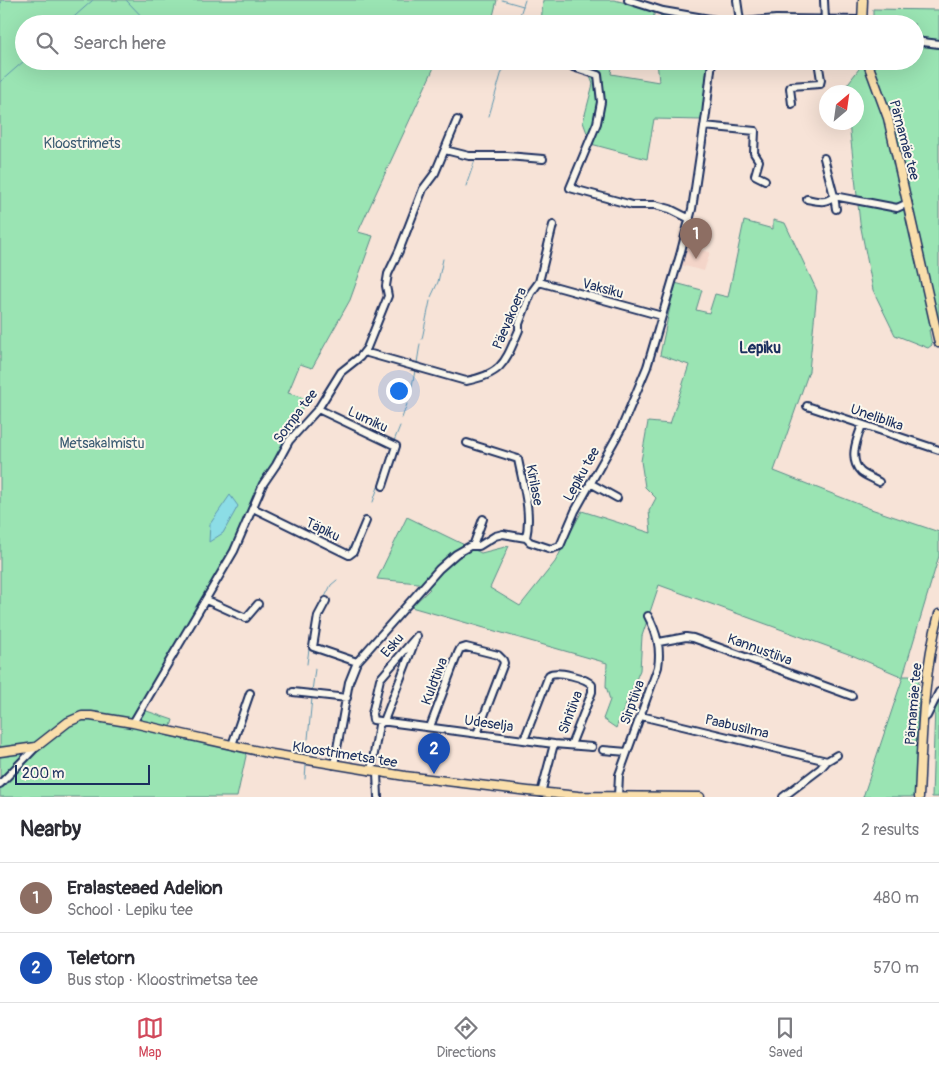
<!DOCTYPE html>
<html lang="en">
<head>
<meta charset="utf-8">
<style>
  body { margin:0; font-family:Pangolin,sans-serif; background:#f7f7f7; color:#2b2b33 }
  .compass { position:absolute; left:819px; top:85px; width:45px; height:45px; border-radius:50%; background:#fff; box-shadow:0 5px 20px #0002; rotate:29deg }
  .scale { position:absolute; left:15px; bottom:12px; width:135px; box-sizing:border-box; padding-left:5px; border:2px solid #1b2f5e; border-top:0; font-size:14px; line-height:18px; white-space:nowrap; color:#1b2f5e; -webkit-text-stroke:4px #fbf7ec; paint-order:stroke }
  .you { position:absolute; left:398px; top:390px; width:18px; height:18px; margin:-12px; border:4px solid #fff; border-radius:50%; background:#1a73e8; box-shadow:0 0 0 8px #1a73e833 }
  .badge { display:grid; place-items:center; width:32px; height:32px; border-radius:50%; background:#d1495b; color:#fff; font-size:16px; font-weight:700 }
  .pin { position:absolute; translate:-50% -41px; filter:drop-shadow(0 1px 2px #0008) }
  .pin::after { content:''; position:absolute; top:26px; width:18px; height:15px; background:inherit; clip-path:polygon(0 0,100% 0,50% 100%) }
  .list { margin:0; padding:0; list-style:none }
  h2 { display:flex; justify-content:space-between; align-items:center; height:65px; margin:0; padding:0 20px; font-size:21px }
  h2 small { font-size:16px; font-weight:400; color:#7c7c81 }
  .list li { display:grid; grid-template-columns:32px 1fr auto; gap:15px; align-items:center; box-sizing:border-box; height:70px; padding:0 20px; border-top:1px solid #e1e1e2 }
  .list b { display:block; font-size:19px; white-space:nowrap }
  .list p { margin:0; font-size:16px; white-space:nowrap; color:#7c7c81 }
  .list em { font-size:16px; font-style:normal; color:#7c7c81 }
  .icon { flex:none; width:28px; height:28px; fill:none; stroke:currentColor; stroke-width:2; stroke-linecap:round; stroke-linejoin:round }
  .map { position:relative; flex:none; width:939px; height:797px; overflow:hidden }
  .search { position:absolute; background:#fff; box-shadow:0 5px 20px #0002; left:15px; right:15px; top:15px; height:55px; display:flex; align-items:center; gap:12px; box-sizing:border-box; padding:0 18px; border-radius:28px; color:#7c7c81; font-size:19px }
  .sheet { height:205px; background:#fff }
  nav { display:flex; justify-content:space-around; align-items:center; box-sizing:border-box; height:70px; border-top:1px solid #e1e1e2; background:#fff; font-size:14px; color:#7c7c81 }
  nav a { display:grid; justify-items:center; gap:2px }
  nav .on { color:#d1495b }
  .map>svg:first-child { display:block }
  .built { fill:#f4d5c9 }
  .green { fill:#9ae4b3; stroke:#5a8a88 }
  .water { fill:#8cdde6; stroke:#5f97b0 }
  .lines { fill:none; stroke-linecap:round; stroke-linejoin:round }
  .stream { stroke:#5f97b0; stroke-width:1 }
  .minor-casing { stroke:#1b2f5e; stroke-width:10 }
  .major-casing { stroke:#1b2f5e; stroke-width:11 }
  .minor { stroke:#fbf7ec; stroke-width:6 }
  .major { stroke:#f9deab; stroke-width:8 }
  .labels { text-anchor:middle; stroke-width:4; stroke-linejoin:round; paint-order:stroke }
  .street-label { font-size:14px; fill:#1b2f5e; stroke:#fbf7ec }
  .park-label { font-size:14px; fill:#3b5c73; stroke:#fbf7ec }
  .quarter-label { font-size:16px; font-weight:bold; fill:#1b2f5e; stroke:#fbf7ec }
</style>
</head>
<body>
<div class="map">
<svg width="939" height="797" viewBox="0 0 939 797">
  <rect width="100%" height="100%" fill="#f7e3d7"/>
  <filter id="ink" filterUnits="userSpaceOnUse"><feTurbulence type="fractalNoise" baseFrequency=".02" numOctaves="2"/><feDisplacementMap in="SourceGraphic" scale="10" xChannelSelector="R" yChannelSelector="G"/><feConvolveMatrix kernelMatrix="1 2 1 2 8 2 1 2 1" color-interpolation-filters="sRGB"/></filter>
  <g filter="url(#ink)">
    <!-- built -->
    <path class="built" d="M 687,247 L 710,252 L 704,271 L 681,265 Z"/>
    <!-- green -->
    <path class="green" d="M 0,0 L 497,0 L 491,24 L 24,24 L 24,61 L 437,61 L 358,232 L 373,236 L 350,300 L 312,368 L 300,364 L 288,393 L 307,399 L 278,459 L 261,481 L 237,540 L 221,571 L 138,708 L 173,720 L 168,736 L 245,752 L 246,756 L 237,797 L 0,797 Z
      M 543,0 L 614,0 L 655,10 L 652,24 L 541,24 Z
      M 873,9 L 939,10 L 939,328 L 929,330 L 932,345 L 928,348 L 895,335 L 873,290 L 860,223 L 849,123 L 856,122 L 856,92 L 847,92 L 846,86 L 865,61 L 915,61 L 915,24 L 873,24 Z
      M 661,13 L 702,20 L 704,24 L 660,24 Z
      M 539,61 L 613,61 L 611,74 L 659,82 L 657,61 L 709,61 L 702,120 L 654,119 L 647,159 L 591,144 L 583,122 L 593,84 L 589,74 Z
      M 773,220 L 785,223 L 817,291 L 809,371 L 774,471 L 871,509 L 939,532 L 939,556 L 903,676 L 919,676 L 915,797 L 863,797 L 903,677 L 854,656 L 659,585 L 642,636 L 640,670 L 616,728 L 603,719 L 610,700 L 606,686 L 607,663 L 411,607 L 430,589 L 418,583 L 377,579 L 407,517 L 481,553 L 509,546 L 490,588 L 520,606 L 555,562 L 582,511 L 651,533 L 649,511 L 656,498 L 645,487 L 641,461 L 648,422 L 670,424 L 689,365 L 660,355 L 675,283 L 702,290 L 696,310 L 709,313 L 715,294 L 728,297 L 744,221 L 773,229 Z
      M 939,690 L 939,797 L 932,797 L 935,705 Z"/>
    <!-- water -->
    <path class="water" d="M 230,495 L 238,506 L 223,533 L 209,542 L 210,524 Z"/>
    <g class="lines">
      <!-- stream -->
      <path class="stream" d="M 126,0 L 149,24
        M 502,0 L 523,6
        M 0,4 L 4,0
        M 66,24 L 93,0
        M 517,24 L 525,0
        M 0,82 L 24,61
        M 489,116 L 505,61
        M 466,186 L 475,160
        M 431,297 L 438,282 L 443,259
        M 422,339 L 430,301
        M 417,363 L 420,344
        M 409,400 L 415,371
        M 402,418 L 407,404
        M 394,441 L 400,426
        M 386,464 L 392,447
        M 380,481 L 384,470
        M 373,502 L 378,487
        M 349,549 L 360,526
        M 325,597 L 331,585 L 337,580
        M 310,641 L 313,625
        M 307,664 L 309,649
        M 312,691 L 315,669
        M 308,739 L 312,698
        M 305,779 L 306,765"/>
      <defs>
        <path id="minor" d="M 628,0 L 663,11 L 733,23 L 776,19 L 862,20 L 865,23
          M 737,0 L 740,21
          M 824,0 L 825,20
          M 915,41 L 939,44
          M 573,67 L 598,75 L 601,102 L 597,123 L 570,188 L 632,205 L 655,205 L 670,209 L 690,219
          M 792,104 L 790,88 L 791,86 L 820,84 L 821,80 L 818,61
          M 704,126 L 755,131 L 754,153 L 759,161 L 755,175 L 765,180
          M 445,150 L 469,156 L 507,156 L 543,159
          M 824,158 L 834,196 L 897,208 L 908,203
          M 807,199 C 817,201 826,204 834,196 L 836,209
          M 539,282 L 662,316
          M 364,352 L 466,381 C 503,374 505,362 519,330 L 519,324 L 531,293 L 539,282 L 553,225
          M 807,406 L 939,450
          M 318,409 L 396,446 L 383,486
          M 862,425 C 857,439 848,459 861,472 C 866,476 874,479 879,482
          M 467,443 L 518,459 C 523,485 532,512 526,538
          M 590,483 L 617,498
          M 253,508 L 349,555 L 353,552 L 366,521
          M 473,546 L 483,519
          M 206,600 L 246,618 L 258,604
          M 326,601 L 318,616 L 313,647 L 357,662
          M 417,636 L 380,679 L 372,714 L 373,720 L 554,744 L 592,747
          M 659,642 L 686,637 L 693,638 L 852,696
          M 293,692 L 347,698
          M 641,716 L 827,761
          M 923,719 L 927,716 L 939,692
          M 133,723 L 234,551 L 263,484 L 276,465 L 289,441 L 318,409 L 341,372 L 360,357 L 367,348 L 388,296 L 386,286 L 388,274 L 399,251 L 423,189 L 435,173 L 457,120
          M 430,727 L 458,653 L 460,649 L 466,647 L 498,655 L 503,660 L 504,663 L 477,734
          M 524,740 L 549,675 C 557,670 586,678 592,685 L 592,692 L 571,745
          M 232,745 L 250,693
          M 603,750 L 627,752
          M 334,765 L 349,682 L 357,662 L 439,569 L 456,554 L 470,546 L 479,546 L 495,536 L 503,534 L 526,538 L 530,542 L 551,549 L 560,546 L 575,511 L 621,429 L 647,367 L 680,255 L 692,209 L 706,114 L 712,61
          M 371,771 L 379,725 L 384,721 L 415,641
          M 377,772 L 378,797
          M 0,784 L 36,747
          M 541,793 L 554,744
          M 618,796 L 619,775 L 658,667 C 661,648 657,633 648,616
          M 783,797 L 820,769 L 827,761 L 837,755"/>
        <path id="major" d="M 862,24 L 863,0
          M 867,61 L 888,118 L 939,343
          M 0,752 L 36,747 L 68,722 L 82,716 L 91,716 L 133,723 L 272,754 L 405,776 L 528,791 L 578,796 L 700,797
          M 919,797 C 922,735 923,674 939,614"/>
      </defs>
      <!-- minor casing -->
      <use href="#minor" class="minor-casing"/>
      <!-- major casing -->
      <use href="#major" class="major-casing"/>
      <!-- minor -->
      <use href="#minor" class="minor"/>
      <!-- major -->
      <use href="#major" class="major"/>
    </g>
  </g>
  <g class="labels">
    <!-- street labels -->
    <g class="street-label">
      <text transform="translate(905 140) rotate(75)" y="5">Pärnamäe tee</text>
      <text transform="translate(603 288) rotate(15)" y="5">Vaksiku</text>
      <text transform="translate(509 318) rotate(-67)" y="5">Päevakoera</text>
      <text transform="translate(295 416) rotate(-53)" y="5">Sompa tee</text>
      <text transform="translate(877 417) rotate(19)" y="5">Uneliblika</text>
      <text transform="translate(368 419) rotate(25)" y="5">Lumiku</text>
      <text transform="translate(581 474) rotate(-61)" y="5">Lepiku tee</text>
      <text transform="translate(535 485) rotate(79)" y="5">Kirilase</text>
      <text transform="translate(323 529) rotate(26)" y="5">Täpiku</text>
      <text transform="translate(392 645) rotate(-49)" y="5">Esku</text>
      <text transform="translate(760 649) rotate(20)" y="5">Kannustiiva</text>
      <text transform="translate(434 681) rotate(-69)" y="5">Kuldtiiva</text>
      <text transform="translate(632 702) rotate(-70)" y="5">Sirptiiva</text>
      <text transform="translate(913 704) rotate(-85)" y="5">Pärnamäe tee</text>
      <text transform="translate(570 712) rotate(-69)" y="5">Sinitiiva</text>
      <text transform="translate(489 723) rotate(8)" y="5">Udeselja</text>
      <text transform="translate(737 726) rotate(13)" y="5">Paabusilma</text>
      <text transform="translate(345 754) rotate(9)" y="5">Kloostrimetsa tee</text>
    </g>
    <!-- park labels -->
    <g class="park-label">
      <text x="82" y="148">Kloostrimets</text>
      <text x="102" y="448">Metsakalmistu</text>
    </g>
    <!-- quarter labels -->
    <g class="quarter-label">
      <text x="760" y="353">Lepiku</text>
    </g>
  </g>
</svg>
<svg class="compass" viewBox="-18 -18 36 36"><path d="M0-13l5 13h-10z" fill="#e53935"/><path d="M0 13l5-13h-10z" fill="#7c7c81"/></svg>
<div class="scale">200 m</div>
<div class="you"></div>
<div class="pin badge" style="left:696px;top:259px;background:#8d6e63">1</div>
<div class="pin badge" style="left:434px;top:774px;background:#1a4fb4">2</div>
<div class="search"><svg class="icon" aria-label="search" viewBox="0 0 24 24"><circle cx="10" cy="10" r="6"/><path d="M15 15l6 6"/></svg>Search here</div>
</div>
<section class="sheet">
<h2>Nearby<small>2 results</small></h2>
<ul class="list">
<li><span class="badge" style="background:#8d6e63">1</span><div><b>Eralasteaed Adelion</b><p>School · Lepiku tee</p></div><em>480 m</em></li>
<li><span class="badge" style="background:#1a4fb4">2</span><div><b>Teletorn</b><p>Bus stop · Kloostrimetsa tee</p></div><em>570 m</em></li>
</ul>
</section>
<nav>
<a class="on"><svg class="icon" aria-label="map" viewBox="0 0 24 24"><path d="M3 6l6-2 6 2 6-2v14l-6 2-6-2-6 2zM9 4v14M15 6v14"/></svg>Map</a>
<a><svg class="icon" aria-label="directions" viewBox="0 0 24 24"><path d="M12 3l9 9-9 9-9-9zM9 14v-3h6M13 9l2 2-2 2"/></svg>Directions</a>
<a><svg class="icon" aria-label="saved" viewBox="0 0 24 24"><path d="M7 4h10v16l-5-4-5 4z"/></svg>Saved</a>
</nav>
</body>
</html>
